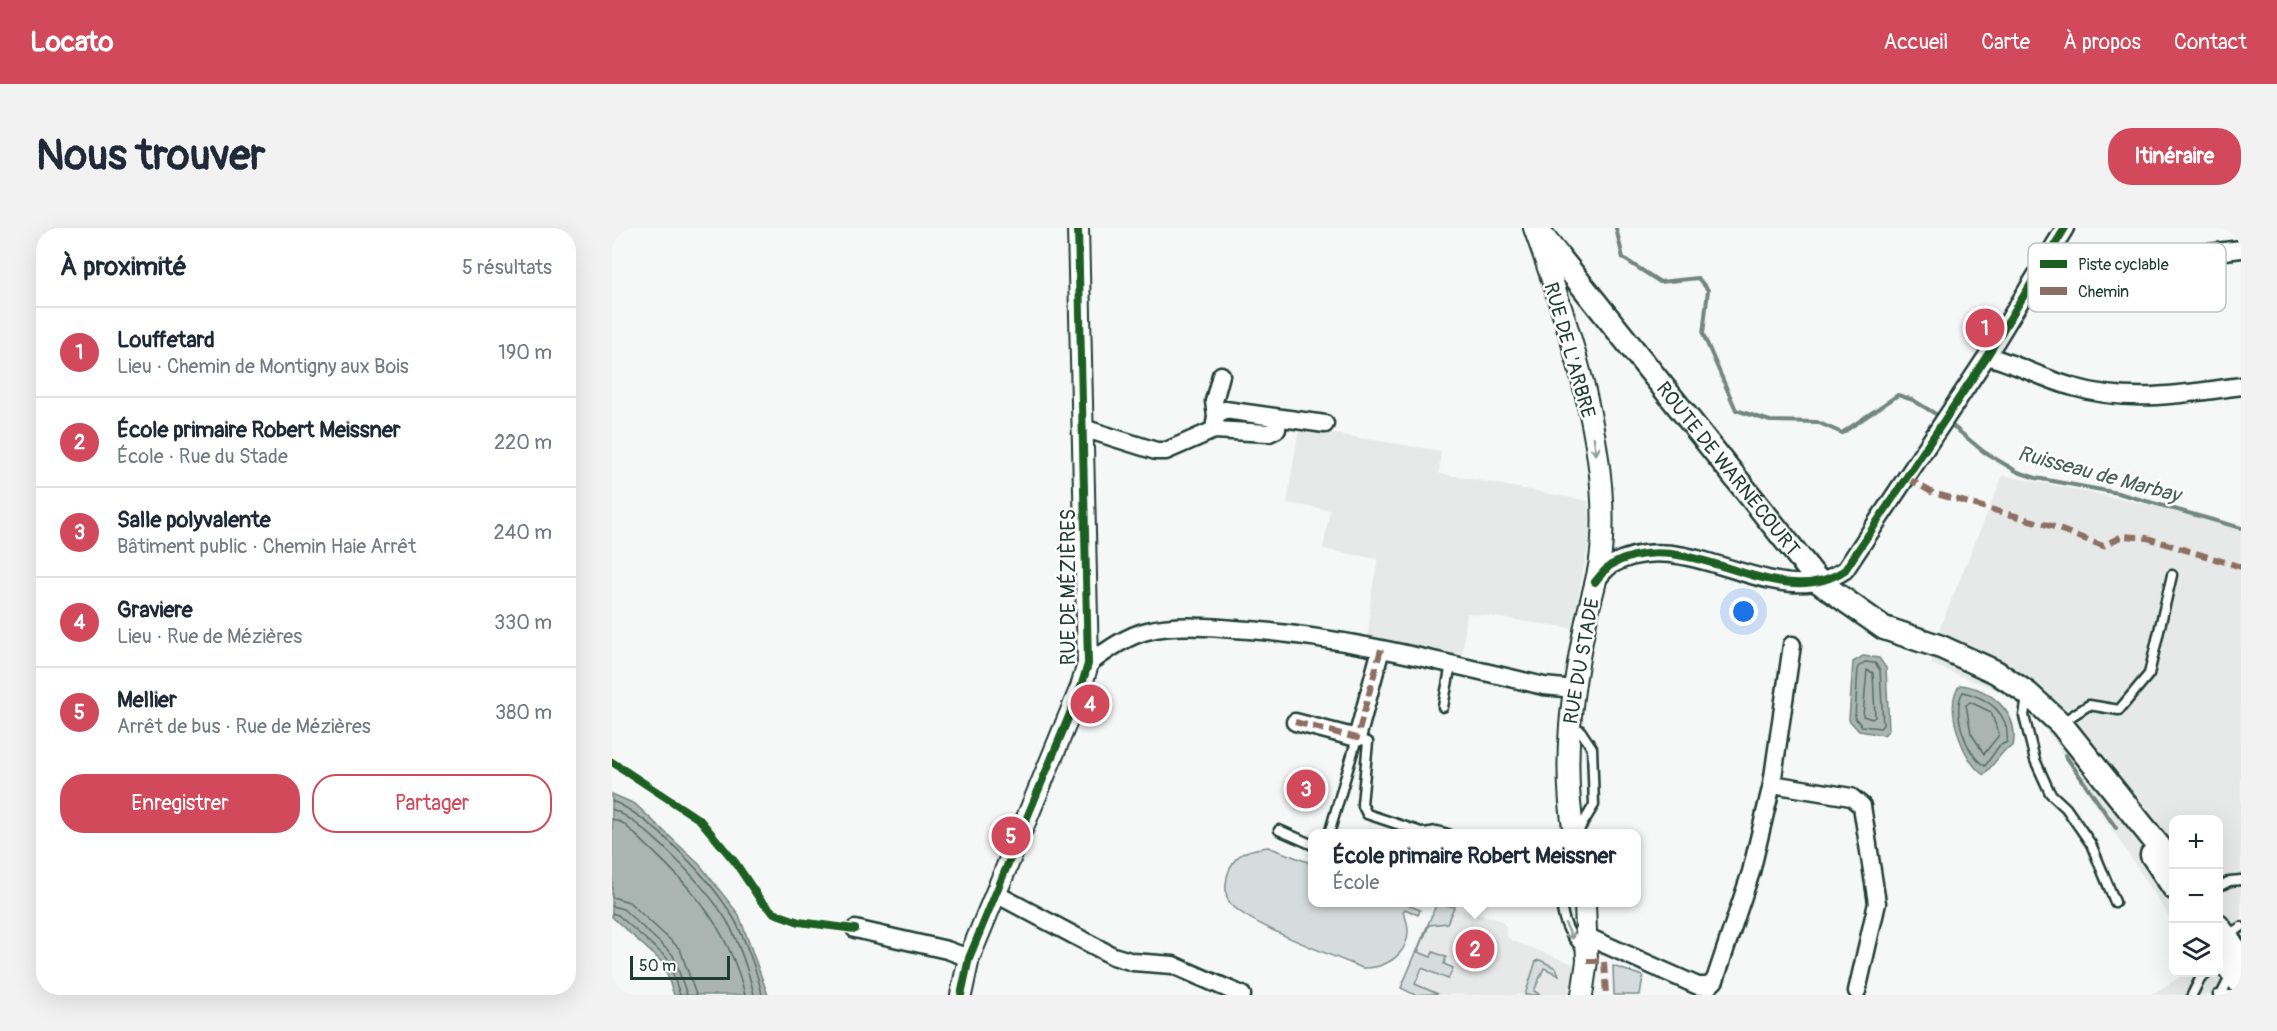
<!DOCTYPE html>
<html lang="fr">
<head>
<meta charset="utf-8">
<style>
  body { margin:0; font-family:Pangolin,sans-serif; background:#f2f2f3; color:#1f2937 }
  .controls { position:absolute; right:18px; bottom:18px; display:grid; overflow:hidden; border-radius:12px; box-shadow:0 6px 24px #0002 }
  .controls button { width:54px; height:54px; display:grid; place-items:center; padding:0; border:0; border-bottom:2px solid #e0e1e3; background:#fff; color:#1f2937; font:30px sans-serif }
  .scale { position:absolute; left:18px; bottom:15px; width:100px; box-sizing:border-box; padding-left:6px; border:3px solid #1f3d34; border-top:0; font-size:16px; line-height:21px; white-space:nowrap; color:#1f3d34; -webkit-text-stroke:4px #fff; paint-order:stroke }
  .you { position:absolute; left:1132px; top:384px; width:21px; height:21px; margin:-15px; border:4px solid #fff; border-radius:50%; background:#1a73e8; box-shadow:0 0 0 9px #1a73e833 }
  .badge { display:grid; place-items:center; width:39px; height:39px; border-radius:50%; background:#d1495b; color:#fff; font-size:20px; font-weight:700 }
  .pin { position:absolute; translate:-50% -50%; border:3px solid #fff; box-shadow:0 2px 6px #0006 }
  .popup { position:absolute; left:696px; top:601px; width:333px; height:78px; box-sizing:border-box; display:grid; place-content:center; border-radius:12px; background:#fff; filter:drop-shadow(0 2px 4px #0005); font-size:20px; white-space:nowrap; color:#747a83 }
  .popup b { font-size:22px; color:#1f2937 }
  .popup::after { content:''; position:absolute; left:50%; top:100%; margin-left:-12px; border:12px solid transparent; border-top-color:#fff }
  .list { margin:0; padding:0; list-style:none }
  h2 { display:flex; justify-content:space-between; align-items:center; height:78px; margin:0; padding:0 24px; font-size:26px }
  h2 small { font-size:20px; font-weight:400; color:#747a83 }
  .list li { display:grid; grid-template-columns:39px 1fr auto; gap:18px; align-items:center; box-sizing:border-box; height:90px; padding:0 24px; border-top:2px solid #e0e1e3 }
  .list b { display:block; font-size:22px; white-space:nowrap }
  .list p { margin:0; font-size:20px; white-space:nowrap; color:#747a83 }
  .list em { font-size:20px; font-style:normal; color:#747a83 }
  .actions { display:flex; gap:12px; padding:18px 24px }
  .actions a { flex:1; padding:14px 0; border:2px solid #d1495b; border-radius:24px; text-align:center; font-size:21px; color:#d1495b }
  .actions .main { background:#d1495b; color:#fff }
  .icon { flex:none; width:33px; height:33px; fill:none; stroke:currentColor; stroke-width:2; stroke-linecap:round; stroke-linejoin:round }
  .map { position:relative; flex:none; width:1629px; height:767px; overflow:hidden; border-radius:24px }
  header { display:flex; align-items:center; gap:36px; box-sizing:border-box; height:84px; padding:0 30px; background:#d1495b; color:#fff }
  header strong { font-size:28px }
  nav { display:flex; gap:33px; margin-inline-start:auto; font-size:21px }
  .intro { display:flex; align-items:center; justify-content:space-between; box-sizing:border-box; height:144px; padding:0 36px }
  h1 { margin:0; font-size:42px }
  .button { padding:15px 27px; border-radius:24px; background:#d1495b; color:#fff; font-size:21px; font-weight:700 }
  main { display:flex; gap:36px; padding:0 36px }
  aside { flex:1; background:#fff; border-radius:24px; box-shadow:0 6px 24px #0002 }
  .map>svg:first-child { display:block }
  .built { fill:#e6e9e8 }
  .green { fill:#d6dcdb; stroke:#7a8c88; stroke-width:1.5 }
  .water { fill:#aab5b1; stroke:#72857f; stroke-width:1.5 }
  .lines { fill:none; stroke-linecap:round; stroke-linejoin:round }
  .shore { stroke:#576d66; stroke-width:1.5 }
  .stream { stroke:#72857f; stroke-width:4 }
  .service-casing { stroke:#1f3d34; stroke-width:13 }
  .minor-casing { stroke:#1f3d34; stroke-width:21 }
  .tertiary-casing { stroke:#1f3d34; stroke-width:24 }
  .secondary-casing { stroke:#1f3d34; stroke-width:27 }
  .service { stroke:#fff; stroke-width:8 }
  .minor { stroke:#fff; stroke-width:16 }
  .tertiary { stroke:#fff; stroke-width:20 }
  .secondary { stroke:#fff; stroke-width:22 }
  .quiet { stroke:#8d6e63; stroke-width:6; stroke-dasharray:12 6; stroke-linecap:butt }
  .cycleway-casing { stroke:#fff; stroke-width:11 }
  .cycleway { stroke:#1b5e20; stroke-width:8 }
  .oneway { stroke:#8f9e9a }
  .labels { text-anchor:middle; stroke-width:5; stroke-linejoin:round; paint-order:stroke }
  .street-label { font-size:20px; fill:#1f3d34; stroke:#fff }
  .water-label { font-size:21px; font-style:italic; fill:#49615a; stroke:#fff }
  .key { fill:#fff; stroke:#bcc5c2; stroke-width:1.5 }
  .key-label { font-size:16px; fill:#1f3d34 }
</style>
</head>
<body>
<header>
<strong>Locato</strong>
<nav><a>Accueil</a><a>Carte</a><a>À propos</a><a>Contact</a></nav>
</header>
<div class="intro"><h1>Nous trouver</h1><a class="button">Itinéraire</a></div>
<main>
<aside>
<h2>À proximité<small>5 résultats</small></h2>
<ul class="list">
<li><span class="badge">1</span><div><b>Louffetard</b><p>Lieu · Chemin de Montigny aux Bois</p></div><em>190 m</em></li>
<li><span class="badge">2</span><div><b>École primaire Robert Meissner</b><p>École · Rue du Stade</p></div><em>220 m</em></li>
<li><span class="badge">3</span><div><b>Salle polyvalente</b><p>Bâtiment public · Chemin Haie Arrêt</p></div><em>240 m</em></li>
<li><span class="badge">4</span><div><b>Graviere</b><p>Lieu · Rue de Mézières</p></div><em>330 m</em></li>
<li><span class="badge">5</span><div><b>Mellier</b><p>Arrêt de bus · Rue de Mézières</p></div><em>380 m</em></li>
</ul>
<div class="actions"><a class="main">Enregistrer</a><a>Partager</a></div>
</aside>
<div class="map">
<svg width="1629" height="767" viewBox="0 0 1629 767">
  <rect width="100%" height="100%" fill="#f6f7f7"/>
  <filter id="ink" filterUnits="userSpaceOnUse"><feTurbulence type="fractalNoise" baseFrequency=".0167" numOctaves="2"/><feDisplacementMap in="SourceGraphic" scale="12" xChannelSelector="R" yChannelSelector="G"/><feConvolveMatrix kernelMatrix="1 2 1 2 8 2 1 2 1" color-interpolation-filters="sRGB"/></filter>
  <g filter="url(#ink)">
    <!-- built -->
    <path class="built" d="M 687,200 L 829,223 L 827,245 L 976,273 L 978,308 L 960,400 L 855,385 L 850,429 L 756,409 L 759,368 L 766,331 L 711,321 L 718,282 L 675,275 Z
      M 1391,247 L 1629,296 L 1629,767 L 1538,767 L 1575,745 L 1606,744 L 1606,592 L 1562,592 L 1561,694 L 1443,514 L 1424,490 L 1397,467 L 1319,436 L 1327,402 Z
      M 825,675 L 886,691 L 893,697 L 895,709 L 901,713 L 963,737 L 958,767 L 803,767 L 789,761 Z"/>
    <!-- green -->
    <path class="green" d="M 656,619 L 701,636 L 701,674 L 791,675 L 808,682 L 806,687 L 793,681 L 791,684 C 807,715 782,741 751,740 C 726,730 626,693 616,672 C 612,663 614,649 618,640 C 625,624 639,621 656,619 Z
      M 825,675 L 842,679 L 835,695 L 817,697 L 806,724 L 819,729 L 821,724 L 834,729 L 832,736 L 841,740 L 836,751 L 810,740 L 803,756 L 826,766 L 803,767 L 789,760 Z
      M 928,732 L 944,740 L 947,747 L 932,740 L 922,763 L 929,767 L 913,767 L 924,733 Z
      M 1001,738 L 1031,748 L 1028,767 L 1002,767 Z"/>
    <!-- water -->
    <path class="water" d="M 1251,428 L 1267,430 L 1274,440 L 1277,502 L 1272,507 L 1247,503 L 1237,492 L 1241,434 Z
      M 1348,457 C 1377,460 1408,484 1401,518 L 1392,523 L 1372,547 C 1352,536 1330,476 1348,457 Z
      M 0,566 L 23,576 L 88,637 L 127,687 L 156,767 L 62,767 L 51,735 L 0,689 Z"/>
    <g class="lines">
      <!-- shore -->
      <path class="shore" d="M 1253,434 L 1263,435 L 1268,442 L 1271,497 L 1268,500 L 1250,498 L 1243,490 L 1246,439 Z
        M 1255,442 L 1261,445 L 1263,489 L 1260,491 L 1251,488 Z
        M 1351,464 C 1376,470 1398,485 1395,514 L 1387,518 L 1373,538 C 1354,528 1339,482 1351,464 Z
        M 1358,474 L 1379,484 L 1387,507 L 1372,526 L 1359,505 L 1354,477 Z
        M 0,573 C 40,589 99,652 121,689 C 132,708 146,746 150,767
        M 0,581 C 35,596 95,660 115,693 C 125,710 138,747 142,767
        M 0,591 L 11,595 C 67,648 114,688 133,767
        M 0,669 L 17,674 L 68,721 L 84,767
        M 0,678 L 11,681 L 61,727 L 75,767
        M 0,685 L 6,687 L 56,731 L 68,767"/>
      <!-- stream -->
      <path class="stream" d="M 1004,0 L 1011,30 L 1048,54 L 1086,50 L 1096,62 L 1091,106 L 1124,182 L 1158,193 L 1205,194 L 1230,205 L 1286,167 L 1301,172 L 1330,190
        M 1336,194 L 1372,224 L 1406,244 L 1424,250 L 1506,265 L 1629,300
        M 1453,527 L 1504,600"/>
      <defs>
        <path id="service" d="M 1415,469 L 1412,488 L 1423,532 L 1438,565 L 1454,580 L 1479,616 L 1503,674
          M 831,479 L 839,436
          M 1449,495 L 1477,477 L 1507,482 L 1537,446 L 1560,347
          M 957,501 L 968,502 L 980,520 L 982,577 L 965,605
          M 667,602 L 701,617
          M 717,606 L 745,510 L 756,514 L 750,576 L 755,586 L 812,605 L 825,603 L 836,606
          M 1606,659 L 1618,653 L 1629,652
          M 949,674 C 951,695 958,709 973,724
          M 1614,708 L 1629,699
          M 1610,765 L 1619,747
          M 1580,767 L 1588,751 L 1597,744
          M 1606,767 L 1623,767"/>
        <path id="minor" d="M 1426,46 L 1629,21
          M 1375,128 C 1405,136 1432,151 1461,159 C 1519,176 1571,166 1629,158
          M 604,188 L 602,173 L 609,147
          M 471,200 L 544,223 L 554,223 L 602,202 L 657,205 L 665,201 L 666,191
          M 602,202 L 604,188 L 613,182 L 713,196
          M 983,354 C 987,349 993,341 999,337 C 1075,293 1163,389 1233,342 L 1375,128 L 1453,0
          M 476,436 C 493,424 514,408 535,403 C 563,396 594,399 622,401 C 728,407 830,434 932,458 L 962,461
          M 683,494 L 745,510 L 769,421
          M 1160,556 L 1239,569 L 1250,578 L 1265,675 L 1245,763
          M 384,666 L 501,728 L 521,734 L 561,737 L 630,767
          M 243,701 L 335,722 L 357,730
          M 976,709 L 1086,758 L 1097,758 L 1103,752 L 1139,644 L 1160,556 L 1180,417"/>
        <path id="tertiary" d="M 922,0 C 956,95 1002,230 988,332 C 985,354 977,376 973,398 C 959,467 950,536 962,606
          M 349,767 L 357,730 L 469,459 L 476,436 L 466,0
          M 970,767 L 975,733 L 973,674"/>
        <g id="secondary">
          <path id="s1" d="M 924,0 L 1207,354 L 1272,400 L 1329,419 L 1384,444 L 1415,465 L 1449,496 L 1562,637"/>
          <path d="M 1540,627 L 1562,660"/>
          <path d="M 1606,698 L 1629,729"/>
          <path d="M 1606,725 L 1629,756"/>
        </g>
      </defs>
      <!-- service casing -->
      <use href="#service" class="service-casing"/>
      <!-- minor casing -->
      <use href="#minor" class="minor-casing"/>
      <!-- tertiary casing -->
      <use href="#tertiary" class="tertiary-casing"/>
      <!-- secondary casing -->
      <use href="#secondary" class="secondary-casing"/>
      <!-- service -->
      <use href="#service" class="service"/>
      <!-- minor -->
      <use href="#minor" class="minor"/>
      <!-- tertiary -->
      <use href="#tertiary" class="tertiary"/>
      <!-- secondary -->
      <use href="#secondary" class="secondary"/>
      <!-- quiet -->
      <path class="quiet" d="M 1295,250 L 1321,265 L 1439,298 L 1491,318 L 1510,308 L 1535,310 L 1629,339
        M 683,494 L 745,510 L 769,421
        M 975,733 L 992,733 L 994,767"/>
      <defs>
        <path id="cycleway" d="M 983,354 C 987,349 993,341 999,337 C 1075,293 1163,389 1233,342 L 1375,128 L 1453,0
          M 0,534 L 88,592 L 123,634 L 149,673 L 162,685 L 187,694 L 243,701
          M 349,767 L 357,730 L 469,459 L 476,436 L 466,0"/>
      </defs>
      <!-- cycleway casing -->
      <use href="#cycleway" class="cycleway-casing"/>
      <!-- cycleway -->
      <use href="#cycleway" class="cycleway"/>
    </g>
    <!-- one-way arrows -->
    <defs><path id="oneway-shaft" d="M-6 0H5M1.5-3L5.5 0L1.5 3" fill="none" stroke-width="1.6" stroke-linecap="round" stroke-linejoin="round" transform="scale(1.5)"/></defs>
    <g class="oneway">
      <use href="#oneway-shaft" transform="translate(983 218) rotate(82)"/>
      <use href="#oneway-shaft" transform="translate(957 703) rotate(63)"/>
    </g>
  </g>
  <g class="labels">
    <!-- street labels -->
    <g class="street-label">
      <text transform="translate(958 122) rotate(74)" y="7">RUE DE L'ARBRE</text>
      <text dy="7" stroke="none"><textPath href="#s1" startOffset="308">ROUTE DE WARNÉCOURT</textPath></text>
      <text transform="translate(456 359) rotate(-90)" y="7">RUE DE MÉZIÈRES</text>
      <text transform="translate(969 433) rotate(-80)" y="7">RUE DU STADE</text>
    </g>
    <!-- water labels -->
    <g class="water-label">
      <text transform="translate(1487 246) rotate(15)" y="7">Ruisseau de Marbay</text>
    </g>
  </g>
  <!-- legend -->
  <rect x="1416" y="15" width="198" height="69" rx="9" class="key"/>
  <rect x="1428" y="32" width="27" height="8" fill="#1b5e20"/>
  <rect x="1428" y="59" width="27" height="8" fill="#8d6e63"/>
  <g class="key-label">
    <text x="1466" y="42">Piste cyclable</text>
    <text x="1466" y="69">Chemin</text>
  </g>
</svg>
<div class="controls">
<button>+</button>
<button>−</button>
<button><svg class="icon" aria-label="layers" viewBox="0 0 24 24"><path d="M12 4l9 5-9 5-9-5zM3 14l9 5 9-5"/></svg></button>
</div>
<div class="scale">50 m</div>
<div class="you"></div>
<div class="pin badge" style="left:1373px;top:100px">1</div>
<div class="pin badge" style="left:863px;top:721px">2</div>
<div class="popup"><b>École primaire Robert Meissner</b>École</div>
<div class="pin badge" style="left:694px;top:561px">3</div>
<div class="pin badge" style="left:478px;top:476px">4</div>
<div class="pin badge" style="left:399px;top:608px">5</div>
</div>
</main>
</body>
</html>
